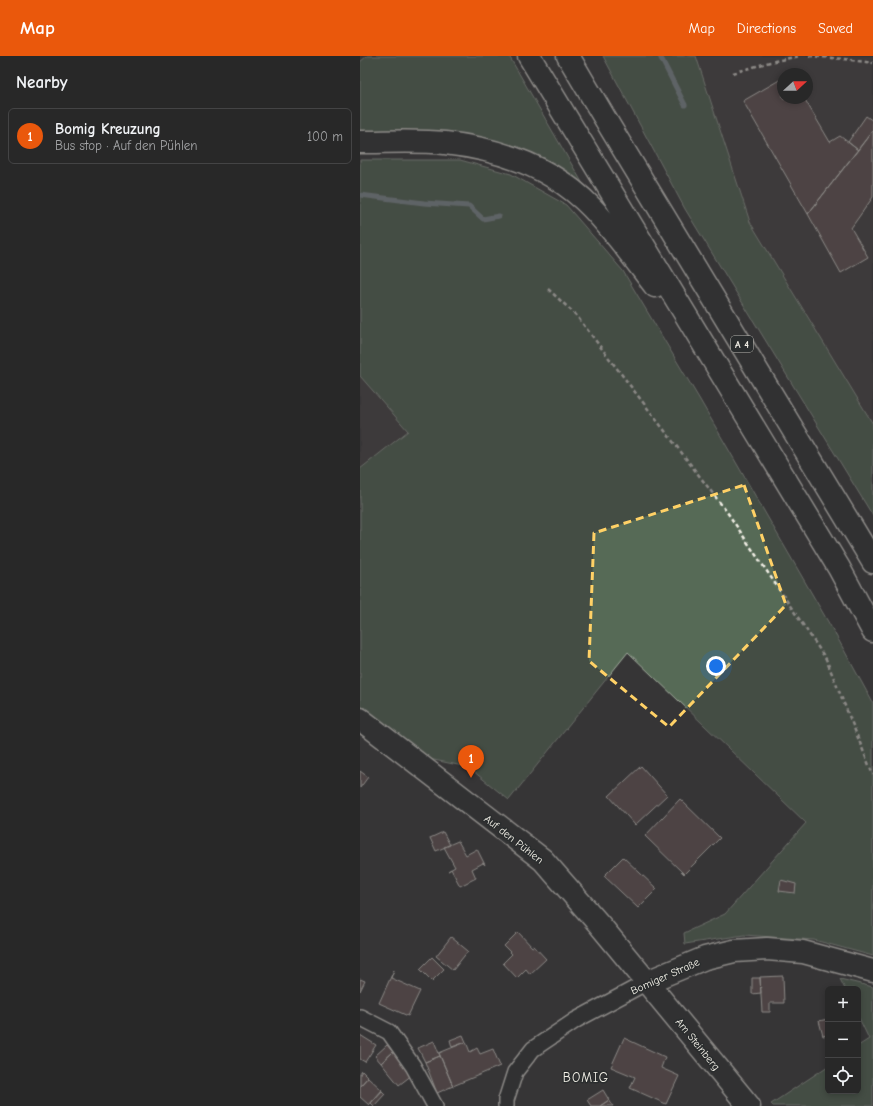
<!DOCTYPE html>
<html lang="en">
<head>
<meta charset="utf-8">
<style>
  body { margin:0; font-family:"Comic Neue",sans-serif; background:#303030; color:#f1f3f6 }
  .controls { position:absolute; right:12px; bottom:12px; display:grid; overflow:hidden; border-radius:6px; box-shadow:0 2px 6px #0003 }
  .controls button { width:36px; height:36px; display:grid; place-items:center; padding:0; border:0; border-bottom:1px solid #444445; background:#282828; color:#f1f3f6; font:20px sans-serif }
  .compass { position:absolute; left:417px; top:12px; width:36px; height:36px; border-radius:50%; background:#282828; box-shadow:0 2px 6px #0003; rotate:69deg }
  .you { position:absolute; left:356px; top:610px; width:14px; height:14px; margin:-10px; border:3px solid #fff; border-radius:50%; background:#1a73e8; box-shadow:0 0 0 6px #1a73e833 }
  .badge { display:grid; place-items:center; width:26px; height:26px; border-radius:50%; background:#ea580c; color:#fff; font-size:13px; font-weight:700 }
  .pin { position:absolute; translate:-50% -33px; filter:drop-shadow(0 1px 2px #0008) }
  .pin::after { content:''; position:absolute; top:21px; width:14px; height:12px; background:inherit; clip-path:polygon(0 0,100% 0,50% 100%) }
  .list { margin:0; padding:0; list-style:none }
  h2 { display:flex; justify-content:space-between; align-items:center; height:52px; margin:0; padding:0 16px; font-size:17px }
  h2 small { font-size:13px; font-weight:400; color:#a5a6a8 }
  .list li { display:grid; grid-template-columns:26px 1fr auto; gap:12px; align-items:center; box-sizing:border-box; height:56px; margin:0 8px 8px; padding:0 8px; border:1px solid #444445; border-radius:6px }
  .list b { display:block; font-size:15px; white-space:nowrap }
  .list p { margin:0; font-size:13px; white-space:nowrap; color:#a5a6a8 }
  .list em { font-size:13px; font-style:normal; color:#a5a6a8 }
  .icon { flex:none; width:22px; height:22px; fill:none; stroke:currentColor; stroke-width:2; stroke-linecap:round; stroke-linejoin:round }
  .map { position:relative; flex:none; width:513px; height:1050px; overflow:hidden }
  header { display:flex; align-items:center; gap:24px; box-sizing:border-box; height:56px; padding:0 20px; background:#ea580c; color:#fff }
  header strong { font-size:19px }
  nav { display:flex; gap:22px; margin-inline-start:auto; font-size:14px }
  main { display:flex }
  aside { flex:1; background:#282828 }
  .map>svg:first-child { display:block }
  .built { fill:#453f3f; fill-rule:evenodd }
  .green { fill:#566b57; stroke:#a5aea0 }
  .lines { fill:none; stroke-linecap:round; stroke-linejoin:round }
  .stream { stroke:#8f9c9f; stroke-width:5 }
  .building { fill:#685655; stroke:#f4f1e8 }
  .street-casing { stroke:#f4f1e8; stroke-width:18 }
  .secondary-casing { stroke:#f4f1e8; stroke-width:25 }
  .highway-casing { stroke:#f4f1e8; stroke-width:25 }
  .path { stroke:#f4f1e8; stroke-width:2.5; stroke-dasharray:4 3; stroke-linecap:butt }
  .street { stroke:#2a2d2e; stroke-width:15 }
  .secondary { stroke:#2a2d2e; stroke-width:22 }
  .highway { stroke:#2a2d2e; stroke-width:22 }
  .marked { fill:none; stroke:#ffd166; stroke-width:3; stroke-dasharray:8 5; stroke-linejoin:round }
  .labels { text-anchor:middle; stroke-width:3; stroke-linejoin:round; paint-order:stroke }
  .shield { fill:#2a2d2e; stroke:#b7b6b0; stroke-width:1 }
  .shield-label { font-size:10px; font-weight:bold; fill:#f4f1e8 }
  .street-label { font-size:11px; fill:#f4f1e8; stroke:#2a2d2e }
  .quarter-label { font-size:13px; letter-spacing:1px; fill:#f4f1e8; stroke:#2a2d2e }
</style>
</head>
<body>
<header>
<strong>Map</strong>
<nav><a>Map</a><a>Directions</a><a>Saved</a></nav>
</header>
<main>
<aside>
<h2>Nearby<small></small></h2>
<ul class="list">
<li><span class="badge">1</span><div><b>Bomig Kreuzung</b><p>Bus stop · Auf den Pühlen</p></div><em>100 m</em></li>
</ul>
</aside>
<div class="map">
<svg width="513" height="1050" viewBox="0 0 513 1050">
  <rect width="100%" height="100%" fill="#363536"/>
  <filter id="ink" filterUnits="userSpaceOnUse"><feTurbulence type="fractalNoise" baseFrequency=".025" numOctaves="2"/><feDisplacementMap in="SourceGraphic" scale="8" xChannelSelector="R" yChannelSelector="G"/><feConvolveMatrix kernelMatrix="1 2 1 2 8 2 1 2 1" color-interpolation-filters="sRGB"/></filter>
  <g filter="url(#ink)">
    <!-- built -->
    <path class="built" d="M 336,0 L 513,0 L 513,368 L 390,166 ZM 423,18 L 447,18 L 447,42 L 423,42 Z
      M 0,320 L 48,375 L 0,413 Z"/>
    <!-- green -->
    <path class="green" d="M 7,0 L 149,0 L 223,128 L 162,94 L 90,80 L 0,79 L 0,6 Z
      M 243,0 L 336,0 L 390,166 L 513,368 L 513,460 L 325,153 Z
      M 0,104 L 100,104 L 151,118 L 206,149 L 263,215 L 340,344 L 478,583 L 513,647 L 513,900 L 454,884 L 384,879 L 325,888 L 324,877 L 365,858 L 446,767 L 268,596 L 149,744 L 108,711 L 69,703 L 0,650 L 0,413 L 48,375 L 0,320 Z
      M 480,923 L 513,931 L 513,1050 L 413,1050 L 411,1048 L 468,1010 L 468,1035 L 498,1035 L 498,990 L 509,983 L 498,960 L 498,933 L 485,933 Z"/>
    <g class="lines">
      <!-- stream -->
      <path class="stream" d="M 300,0 L 325,49
        M 0,139 L 64,147 L 109,150 L 123,163 L 139,160"/>
    </g>
    <!-- building -->
    <path class="building" d="M 423,22 L 423,42 L 444,42 L 470,86 L 480,80 L 498,94 L 448,158 L 383,45 Z
      M 506,60 L 513,65 L 513,74 L 498,94 L 488,86 Z
      M 513,74 L 513,141 L 491,172 L 508,201 L 481,217 L 448,158 Z
      M 281,710 L 307,739 L 275,769 L 249,740 Z
      M 0,715 L 8,721 L 0,732 Z
      M 320,743 L 360,782 L 324,818 L 285,780 Z
      M 83,776 L 90,789 L 76,795 L 70,782 Z
      M 98,785 L 106,799 L 117,793 L 125,809 L 123,807 L 112,813 L 116,822 L 100,830 L 91,813 L 88,815 L 95,811 L 84,791 Z
      M 263,801 L 297,833 L 278,852 L 244,820 Z
      M 421,824 L 436,828 L 435,837 L 419,835 Z
      M 158,876 L 172,891 L 174,890 L 186,903 L 170,918 L 166,913 L 157,922 L 143,907 L 152,898 L 144,890 Z
      M 91,881 L 108,895 L 93,914 L 76,900 Z
      M 72,901 L 84,913 L 72,925 L 60,913 Z
      M 34,914 L 31,922 L 60,935 L 48,960 L 19,947 Z
      M 423,920 L 424,947 L 410,947 L 410,956 L 402,956 L 400,921 Z
      M 392,922 L 400,922 L 401,937 L 392,938 Z
      M 0,923 L 5,925 L 0,935 Z
      M 468,963 L 468,979 L 463,980 L 459,965 Z
      M 0,979 L 16,989 L 5,1006 L 0,1003 Z
      M 103,979 L 106,986 L 92,991 L 90,984 Z
      M 264,982 L 305,1001 L 301,1012 L 319,1020 L 306,1048 L 270,1032 L 275,1021 L 251,1011 Z
      M 74,985 L 80,1000 L 65,1006 L 58,992 Z
      M 106,986 L 110,996 L 117,992 L 120,998 L 133,993 L 140,1010 L 93,1030 L 79,997 Z
      M 27,989 L 33,996 L 21,1007 L 15,1000 Z
      M 33,996 L 52,1019 L 39,1029 L 21,1007 Z
      M 80,1000 L 93,1030 L 77,1037 L 65,1006 Z
      M 2,1015 L 8,1021 L 0,1030 L 0,1018 Z
      M 8,1021 L 22,1034 L 9,1049 L 0,1041 L 0,1030 Z
      M 243,1034 L 249,1044 L 240,1050 L 231,1050 L 227,1044 Z
      M 22,1035 L 25,1038 L 14,1050 L 11,1047 Z
      M 249,1044 L 253,1050 L 240,1050 Z"/>
    <g class="lines">
      <defs>
        <path id="street" d="M 0,961 L 29,976 L 53,1010 L 75,1050
          M 146,1050 L 146,1044 L 155,1016 L 173,993 L 216,964 L 287,926"/>
        <path id="secondary" d="M 0,663 L 183,804 L 239,868 L 389,1050
          M 287,926 L 345,902 L 374,895 L 407,893 L 443,896 L 513,915"/>
        <path id="highway" d="M 169,0 L 479,512 L 513,575
          M 208,0 L 250,71 L 513,506
          M 0,86 C 28,86 57,84 85,87 C 140,93 194,112 232,152 C 255,176 275,204 295,230"/>
      </defs>
      <!-- street casing -->
      <use href="#street" class="street-casing"/>
      <!-- secondary casing -->
      <use href="#secondary" class="secondary-casing"/>
      <!-- highway casing -->
      <use href="#highway" class="highway-casing"/>
      <!-- path -->
      <path class="path" d="M 449,0 L 484,3 L 513,7
        M 373,17 L 410,6 L 440,0
        M 188,233 L 216,259 L 367,456 L 466,603 L 513,719"/>
      <!-- street -->
      <use href="#street" class="street"/>
      <!-- secondary -->
      <use href="#secondary" class="secondary"/>
      <!-- highway -->
      <use href="#highway" class="highway"/>
    </g>
  </g>
  <!-- marked area -->
  <path d="M0 0H513V1050H0ZM 384,429 L 426,549 L 309,671 L 229,605 L 234,477 Z" fill="#363536" fill-opacity=".55" fill-rule="evenodd"/>
  <path class="marked" d="M 384,429 L 426,549 L 309,671 L 229,605 L 234,477 Z"/>
  <g class="labels">
    <!-- shield labels -->
    <rect class="shield" x="371" y="280" width="22" height="16" rx="3"/>
    <g class="shield-label">
      <text x="382" y="292">A 4</text>
    </g>
    <!-- street labels -->
    <g class="street-label">
      <text transform="translate(154 783) rotate(38)" y="4">Auf den Pühlen</text>
      <text transform="translate(305 920) rotate(-24)" y="4">Bomiger Straße</text>
      <text transform="translate(338 988) rotate(51)" y="4">Am Steinberg</text>
    </g>
    <!-- quarter labels -->
    <g class="quarter-label">
      <text x="226" y="1026">BOMIG</text>
    </g>
  </g>
</svg>
<div class="controls">
<button>+</button>
<button>−</button>
<button><svg class="icon" aria-label="locate" viewBox="0 0 24 24"><circle cx="12" cy="12" r="6"/><path d="M12 2v4M12 18v4M2 12h4M18 12h4"/></svg></button>
</div>
<svg class="compass" viewBox="-18 -18 36 36"><path d="M0-13l5 13h-10z" fill="#e53935"/><path d="M0 13l5-13h-10z" fill="#a5a6a8"/></svg>
<div class="you"></div>
<div class="pin badge" style="left:111px;top:722px">1</div>
</div>
</main>
</body>
</html>
